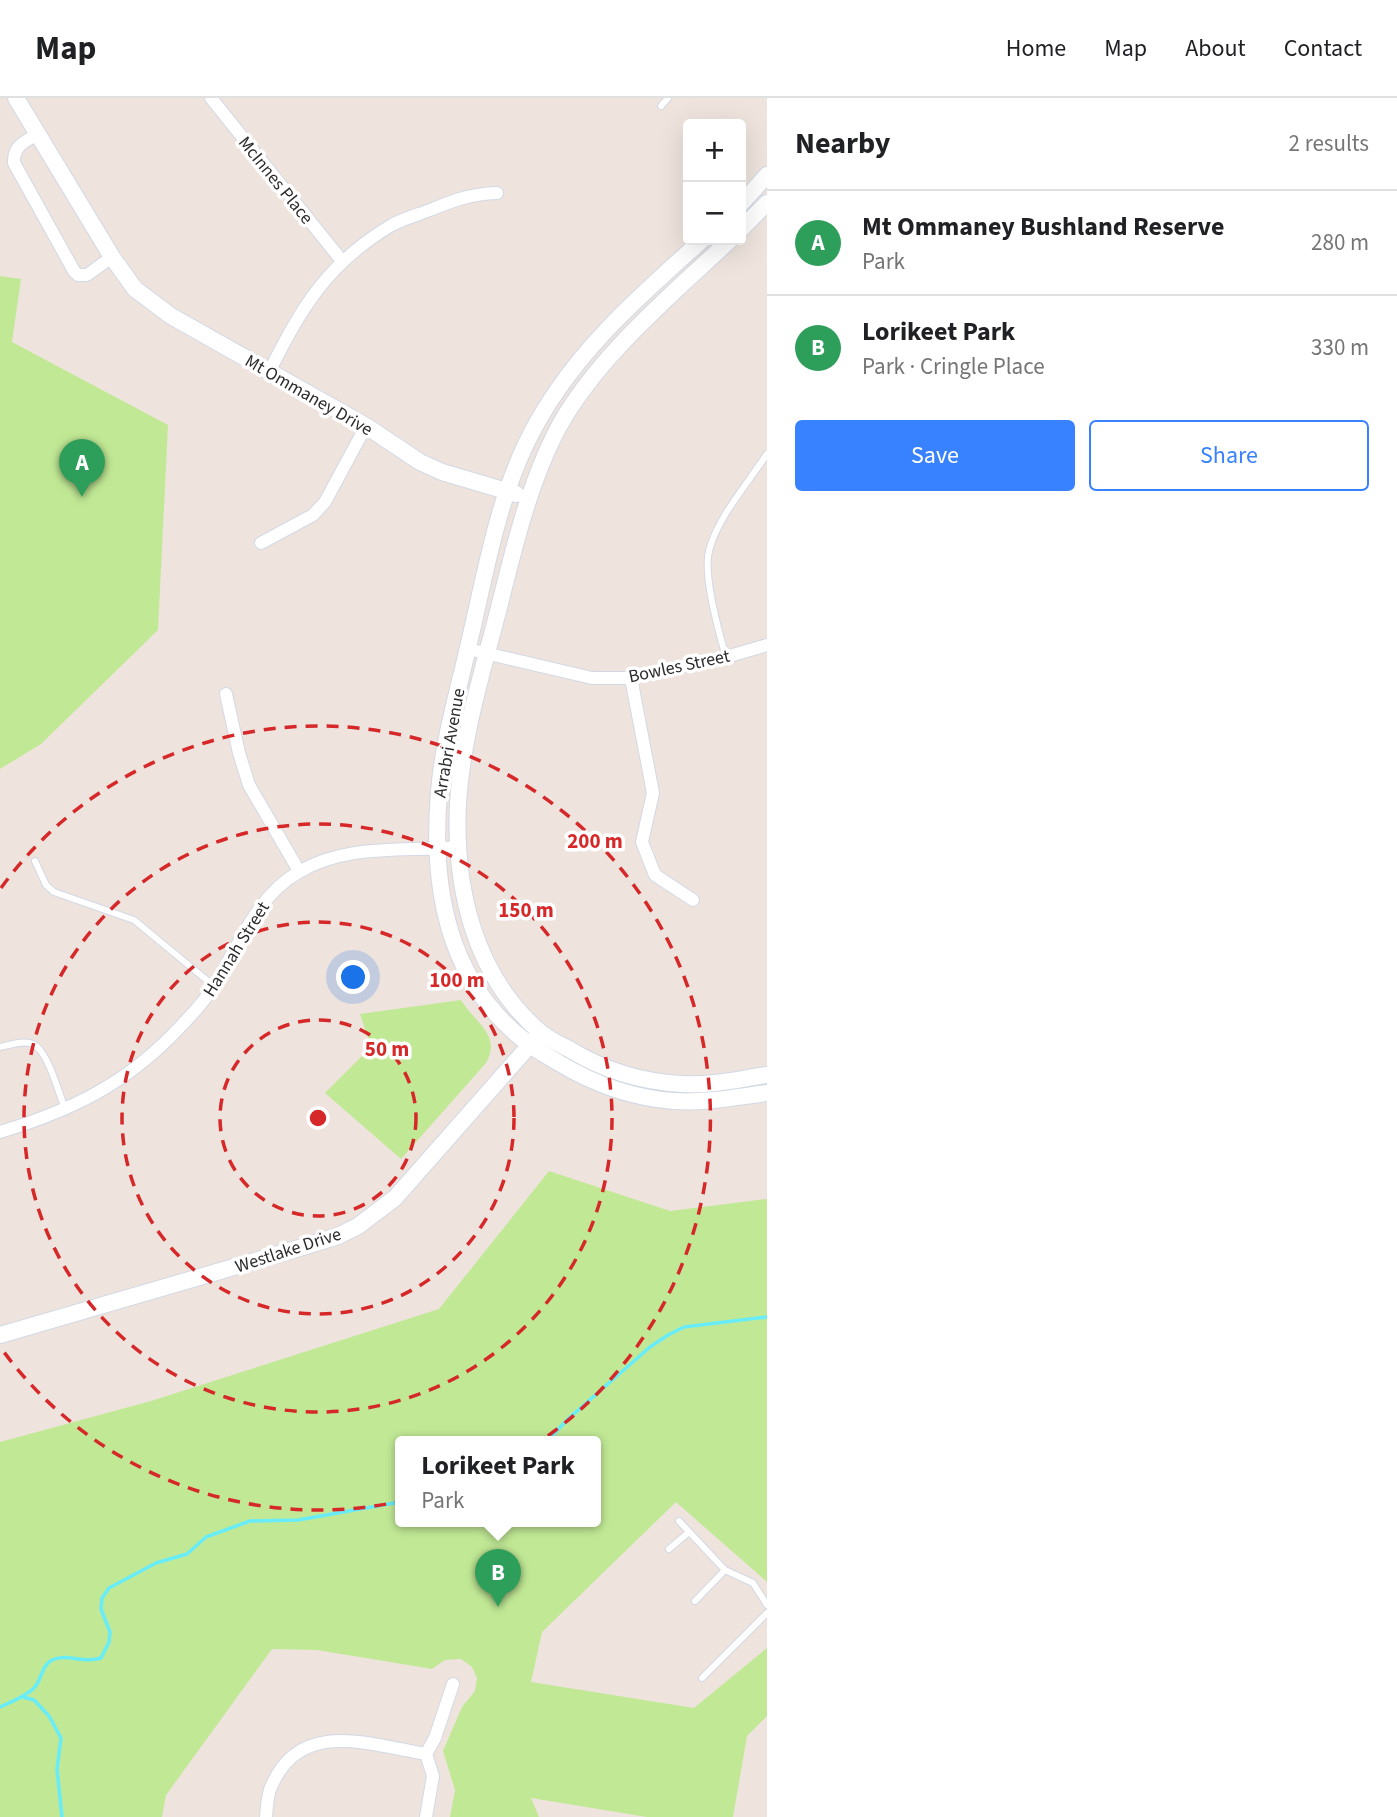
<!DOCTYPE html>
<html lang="en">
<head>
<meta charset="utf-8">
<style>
  body { margin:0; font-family:"Source Sans 3",sans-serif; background:#f6f6f6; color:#202124 }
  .controls { position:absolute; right:21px; top:21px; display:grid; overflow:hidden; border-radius:7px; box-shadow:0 7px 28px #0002 }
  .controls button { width:63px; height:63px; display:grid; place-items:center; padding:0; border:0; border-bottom:2px solid #e0e0e0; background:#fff; color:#202124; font:35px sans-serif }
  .you { position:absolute; left:354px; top:880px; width:24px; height:24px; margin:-18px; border:5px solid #fff; border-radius:50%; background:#1a73e8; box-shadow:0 0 0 10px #1a73e833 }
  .badge { display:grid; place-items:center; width:46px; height:46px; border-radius:50%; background:#3982ff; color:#fff; font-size:23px; font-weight:700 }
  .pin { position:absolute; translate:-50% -58px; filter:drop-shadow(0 2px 4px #0008) }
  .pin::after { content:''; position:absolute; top:37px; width:24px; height:21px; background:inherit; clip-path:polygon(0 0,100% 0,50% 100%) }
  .popup { position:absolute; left:395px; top:1338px; width:206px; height:91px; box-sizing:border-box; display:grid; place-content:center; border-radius:7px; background:#fff; filter:drop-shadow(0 2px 5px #0005); font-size:23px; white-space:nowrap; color:#757577 }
  .popup b { font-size:26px; color:#202124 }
  .popup::after { content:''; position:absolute; left:50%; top:100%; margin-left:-14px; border:14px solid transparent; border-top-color:#fff }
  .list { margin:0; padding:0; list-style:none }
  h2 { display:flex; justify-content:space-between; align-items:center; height:91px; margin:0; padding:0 28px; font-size:30px }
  h2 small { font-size:23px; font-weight:400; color:#757577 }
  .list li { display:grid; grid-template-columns:46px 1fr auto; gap:21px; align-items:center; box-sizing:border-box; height:105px; padding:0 28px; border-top:2px solid #e0e0e0 }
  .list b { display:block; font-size:26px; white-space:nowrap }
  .list p { margin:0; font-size:23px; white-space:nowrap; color:#757577 }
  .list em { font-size:23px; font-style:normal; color:#757577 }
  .actions { display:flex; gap:14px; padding:21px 28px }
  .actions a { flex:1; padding:16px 0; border:2px solid #3982ff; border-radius:7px; text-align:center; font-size:24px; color:#3982ff }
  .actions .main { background:#3982ff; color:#fff }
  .map { position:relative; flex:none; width:767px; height:1719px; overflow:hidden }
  header { display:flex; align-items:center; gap:42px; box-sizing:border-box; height:98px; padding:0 35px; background:#fff; border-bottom:2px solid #e0e0e0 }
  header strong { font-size:33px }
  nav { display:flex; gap:38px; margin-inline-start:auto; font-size:24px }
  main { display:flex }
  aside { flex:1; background:#fff }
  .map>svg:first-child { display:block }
  .green { fill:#c1e995; fill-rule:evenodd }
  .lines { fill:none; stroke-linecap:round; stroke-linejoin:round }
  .stream { stroke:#68ecf8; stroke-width:3.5 }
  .service-casing { stroke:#d2d9e5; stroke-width:8 }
  .minor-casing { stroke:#d2d9e5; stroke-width:14 }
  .tertiary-casing { stroke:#d2d9e5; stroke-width:18 }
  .service { stroke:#fff; stroke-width:6 }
  .minor { stroke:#fff; stroke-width:12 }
  .tertiary { stroke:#fff; stroke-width:16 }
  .ring { fill:none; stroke:#d62828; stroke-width:3.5; stroke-dasharray:12 9 }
  .labels { text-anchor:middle; stroke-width:7; stroke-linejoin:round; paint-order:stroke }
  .street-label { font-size:18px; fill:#2b2b2b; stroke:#fff }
  .centre { fill:#d62828; stroke:#fff; stroke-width:3.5 }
  .ring-label { font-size:21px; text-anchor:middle; font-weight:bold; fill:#d62828; stroke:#fff; stroke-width:7; stroke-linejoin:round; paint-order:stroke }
</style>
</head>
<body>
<header>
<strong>Map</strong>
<nav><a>Home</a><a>Map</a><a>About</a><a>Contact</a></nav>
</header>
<main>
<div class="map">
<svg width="767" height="1719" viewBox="0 0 767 1719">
  <rect width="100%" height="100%" fill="#eee3dd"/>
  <!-- green -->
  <path class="green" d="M 0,178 L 21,181 L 12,244 L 168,327 L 158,532 L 41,646 L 0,671 Z
    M 461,902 C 475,925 502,937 486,965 L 401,1061 L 325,995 L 371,949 L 360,916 Z
    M 549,1073 L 670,1113 L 767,1101 L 767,1484 L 676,1404 L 542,1534 L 531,1584 L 694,1610 L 767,1550 L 767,1618 L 747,1638 L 733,1719 L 647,1719 L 531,1700 L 539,1719 L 450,1719 L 455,1692 L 443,1653 L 462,1609 L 475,1593 L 477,1580 L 472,1569 L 461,1561 L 445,1562 L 432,1571 L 317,1552 L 272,1551 L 166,1697 L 162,1719 L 0,1719 L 0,1344 L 151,1303 L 439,1211 ZM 400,1343 L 596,1343 L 596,1423 L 400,1423 Z"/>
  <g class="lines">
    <!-- stream -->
    <path class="stream" d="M 547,1343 L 569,1320 L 650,1249 L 668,1237 L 684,1229 L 767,1219
      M 23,1599 L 34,1602 L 49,1618 L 61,1640 L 57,1671 L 62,1719
      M 0,1609 C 11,1604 25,1599 34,1590 C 42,1582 41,1568 52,1562 C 68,1555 83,1566 101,1560 L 109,1544 L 110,1534 L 101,1511 L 102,1500 L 109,1490 L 156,1465 L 187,1456 L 206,1439 L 250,1423 L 298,1422 L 400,1404"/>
    <defs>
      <path id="service" d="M 661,8 L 668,0
        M 726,559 C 719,535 703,477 709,453 C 717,420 748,385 767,356
        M 35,763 L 46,787 L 54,794 L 134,822 L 214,888
        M 0,949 C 10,947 23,942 33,946 C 48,953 58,994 65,1010
        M 679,1423 L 725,1472
        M 669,1451 L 689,1434
        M 695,1503 L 725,1472 L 753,1485 L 767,1507
        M 702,1580 L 767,1515"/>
      <path id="minor" d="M 211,0 L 342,163
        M 38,36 C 25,43 13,48 14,65 L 74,173 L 78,177 L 87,177 L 112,159
        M 269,274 C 302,209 326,167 390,128 C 402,121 417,117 430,112 C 455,102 470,96 497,95
        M 261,445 L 313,417 L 325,404 L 366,328
        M 468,551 L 592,580 L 631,580 L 726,559 L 767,547
        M 631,580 L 653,695 L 642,744 L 655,777 L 693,802
        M 226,596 L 239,655 L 249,687 L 299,773
        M 0,1034 C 73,1012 128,985 181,928 C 193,915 205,903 214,888 C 239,848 256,798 299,774 C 348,745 405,754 459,749
        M 266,1719 C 267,1709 267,1696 272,1687 C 301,1620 371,1647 426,1656
        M 426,1719 L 433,1678 L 426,1656 L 435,1640 L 453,1586"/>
      <path id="tertiary" d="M 16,0 L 112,159 L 135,191 L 171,218 L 366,328 L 420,364 L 442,374 L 516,396
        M 741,106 L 767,77
        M 741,131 L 767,105
        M 702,142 C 640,198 580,249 538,323 C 499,391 487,469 469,545 C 458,594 443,643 439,694 C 431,790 447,885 529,946 C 538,953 549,959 559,965 C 594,986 632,1000 674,1003 C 705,1005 736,999 767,995
        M 730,142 C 670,198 592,263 555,336 C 526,394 512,459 496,521 C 480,582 462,642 458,705 C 454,789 474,877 539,933 C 548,941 559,946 569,951 C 603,972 642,984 682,986 C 710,988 739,981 767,977
        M 0,1237 L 306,1148 L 338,1138 L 358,1128 L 395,1100 L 536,940"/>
    </defs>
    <!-- service casing -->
    <use href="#service" class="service-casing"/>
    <!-- minor casing -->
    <use href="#minor" class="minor-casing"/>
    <!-- tertiary casing -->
    <use href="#tertiary" class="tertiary-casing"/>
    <!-- service -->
    <use href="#service" class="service"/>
    <!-- minor -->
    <use href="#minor" class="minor"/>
    <!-- tertiary -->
    <use href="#tertiary" class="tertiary"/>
  </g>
  <!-- distance rings -->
  <g class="ring">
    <circle cx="318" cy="1020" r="98"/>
    <circle cx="318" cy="1020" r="196"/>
    <circle cx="318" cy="1020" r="294"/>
    <path d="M1 790A392 392 0 1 1 1 1250"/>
  </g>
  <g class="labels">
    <!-- street labels -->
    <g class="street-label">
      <text transform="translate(276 82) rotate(51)" y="6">McInnes Place</text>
      <text transform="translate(309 297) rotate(30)" y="6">Mt Ommaney Drive</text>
      <text transform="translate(679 568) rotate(-12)" y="6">Bowles Street</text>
      <text transform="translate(449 645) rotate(-80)" y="6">Arrabri Avenue</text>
      <text transform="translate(236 851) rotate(-58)" y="6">Hannah Street</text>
      <text transform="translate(288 1152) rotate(-18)" y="6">Westlake Drive</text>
    </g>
  </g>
  <circle cx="318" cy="1020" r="10" class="centre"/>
  <g class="ring-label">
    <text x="595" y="750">200 m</text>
    <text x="526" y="819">150 m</text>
    <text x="457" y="889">100 m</text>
    <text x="387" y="958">50 m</text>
  </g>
</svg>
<div class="controls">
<button>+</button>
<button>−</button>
</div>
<div class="you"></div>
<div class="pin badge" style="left:82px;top:399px;background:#2e9e5b">A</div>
<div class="pin badge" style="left:498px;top:1509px;background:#2e9e5b">B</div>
<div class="popup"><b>Lorikeet Park</b>Park</div>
</div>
<aside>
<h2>Nearby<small>2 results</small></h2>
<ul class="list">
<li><span class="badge" style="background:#2e9e5b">A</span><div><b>Mt Ommaney Bushland Reserve</b><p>Park</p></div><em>280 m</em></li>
<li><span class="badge" style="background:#2e9e5b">B</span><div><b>Lorikeet Park</b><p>Park · Cringle Place</p></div><em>330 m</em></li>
</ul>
<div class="actions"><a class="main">Save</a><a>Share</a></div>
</aside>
</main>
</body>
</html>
